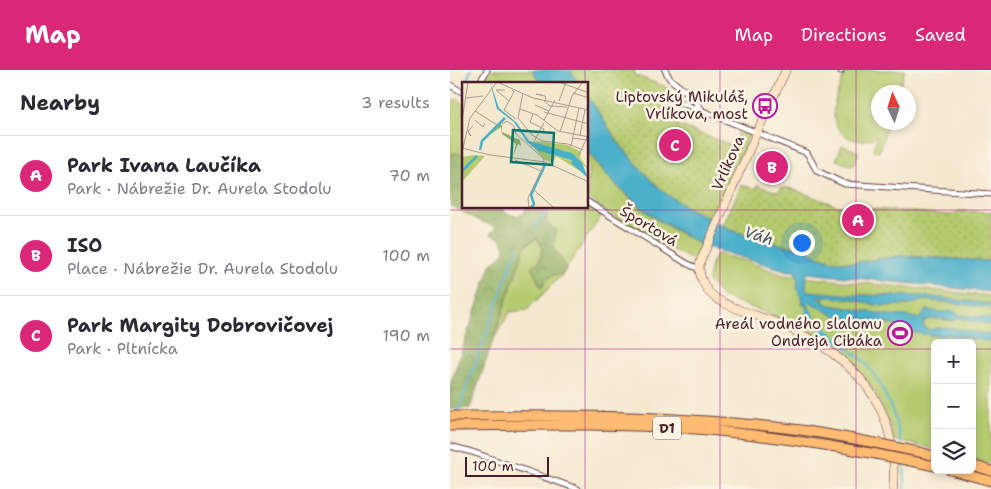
<!DOCTYPE html>
<html lang="en">
<head>
<meta charset="utf-8">
<style>
  body { margin:0; font-family:"Shantell Sans",sans-serif; background:#f2f2f3; color:#2b2b33 }
  .controls { position:absolute; right:15px; bottom:15px; display:grid; overflow:hidden; border-radius:8px; box-shadow:0 2px 8px #0003 }
  .controls button { width:45px; height:45px; display:grid; place-items:center; padding:0; border:0; border-bottom:1px solid #e1e1e2; background:#fff; color:#2b2b33; font:25px sans-serif }
  .compass { position:absolute; left:421px; top:15px; width:45px; height:45px; border-radius:50%; background:#fff; box-shadow:0 2px 8px #0003; rotate:356deg }
  .scale { position:absolute; left:15px; bottom:12px; width:84px; box-sizing:border-box; padding-left:5px; border:2px solid #4a1f2b; border-top:0; font-size:14px; line-height:18px; white-space:nowrap; color:#4a1f2b; -webkit-text-stroke:4px #fcf5e5; paint-order:stroke }
  .you { position:absolute; left:351px; top:172px; width:18px; height:18px; margin:-12px; border:4px solid #fff; border-radius:50%; background:#1a73e8; box-shadow:0 0 0 8px #1a73e833 }
  .badge { display:grid; place-items:center; width:32px; height:32px; border-radius:50%; background:#db2777; color:#fff; font-size:16px; font-weight:700 }
  .pin { position:absolute; translate:-50% -50%; border:2px solid #fff; box-shadow:0 1px 5px #0006 }
  .list { margin:0; padding:0; list-style:none }
  h2 { display:flex; justify-content:space-between; align-items:center; height:65px; margin:0; padding:0 20px; font-size:21px }
  h2 small { font-size:16px; font-weight:400; color:#7c7c81 }
  .list li { display:grid; grid-template-columns:32px 1fr auto; gap:15px; align-items:center; box-sizing:border-box; height:80px; padding:0 20px; border-top:1px solid #e1e1e2 }
  .list b { display:block; font-size:19px; white-space:nowrap }
  .list p { margin:0; font-size:16px; white-space:nowrap; color:#7c7c81 }
  .list em { font-size:16px; font-style:normal; color:#7c7c81 }
  .icon { flex:none; width:28px; height:28px; fill:none; stroke:currentColor; stroke-width:2; stroke-linecap:round; stroke-linejoin:round }
  .map { position:relative; flex:none; width:541px; height:419px; overflow:hidden }
  header { display:flex; align-items:center; gap:30px; box-sizing:border-box; height:70px; padding:0 25px; background:#db2777; color:#fff }
  header strong { font-size:24px }
  nav { display:flex; gap:28px; margin-inline-start:auto; font-size:18px }
  main { display:flex }
  aside { flex:1; background:#fff }
  .map>svg:first-child { display:block }
  .grass { fill:#b6cb6f; stroke:#80754d }
  .forest { fill:url(#forest-crowns); stroke:#6d6746 }
  .park { fill:url(#park-dots); stroke:#80754d }
  .water { fill:#4bb0ca; stroke:#4a687a }
  .lines { fill:none; stroke-linecap:round; stroke-linejoin:round }
  .stream { stroke:#4bb0ca; stroke-width:2 }
  .canal { stroke:#4bb0ca; stroke-width:5.5 }
  .street-casing { stroke:#643d44; stroke-width:7 }
  .secondary-casing { stroke:#643d44; stroke-width:9 }
  .highway-casing { stroke:#643d44; stroke-width:11 }
  .street { stroke:#fff; stroke-width:5 }
  .secondary { stroke:#ffe4c6; stroke-width:8 }
  .highway { stroke:#febb71; stroke-width:9 }
  .highway-bridge-casing { stroke:#643d44; stroke-width:11; stroke-linecap:butt }
  .highway-bridge { stroke:#febb71; stroke-width:9 }
  .grid { fill:none; stroke:#b5179e; stroke-width:1; stroke-opacity:0.55 }
  .labels { text-anchor:middle; stroke-width:5; stroke-linejoin:round; paint-order:stroke }
  .shield { fill:#fcf5e5; stroke:#7f5f63; stroke-width:1 }
  .shield-label { font-size:14px; font-weight:bold; fill:#4a1f2b }
  .poi-label { font-size:15px; fill:#4a1f2b; stroke:#fcf5e5; text-anchor:end }
  .street-label { font-size:15px; fill:#4a1f2b; stroke:#fcf5e5 }
  .water-label { font-size:16px; font-style:italic; fill:#4a596b; stroke:#fcf5e5 }
  .inset-river { fill:none; stroke:#4bb0ca; stroke-width:2.5 }
  .inset-road { fill:none; stroke:#b0988d; stroke-width:1 }
  .view { fill:#0f766e; fill-opacity:0.15; stroke:#0f766e; stroke-width:2.5 }
  .inset-edge { fill:none; stroke:#4a1f2b; stroke-width:2.5 }
</style>
</head>
<body>
<header>
<strong>Map</strong>
<nav><a>Map</a><a>Directions</a><a>Saved</a></nav>
</header>
<main>
<aside>
<h2>Nearby<small>3 results</small></h2>
<ul class="list">
<li><span class="badge">A</span><div><b>Park Ivana Laučíka</b><p>Park · Nábrežie Dr. Aurela Stodolu</p></div><em>70 m</em></li>
<li><span class="badge">B</span><div><b>ISO</b><p>Place · Nábrežie Dr. Aurela Stodolu</p></div><em>100 m</em></li>
<li><span class="badge">C</span><div><b>Park Margity Dobrovičovej</b><p>Park · Pltnícka</p></div><em>190 m</em></li>
</ul>
</aside>
<div class="map">
<svg width="541" height="419" viewBox="0 0 541 419">
  <defs>
    <pattern id="forest-crowns" width="20" height="18" patternUnits="userSpaceOnUse" patternTransform="scale(1.25)"><rect width="20" height="18" fill="#90af62"/><path d="M2 6a3 3 0 1 1 6 0M12 15a3 3 0 1 1 6 0" fill="none" stroke="#788e51"/></pattern>
    <pattern id="park-dots" width="8" height="8" patternUnits="userSpaceOnUse" patternTransform="scale(1.25)"><rect width="8" height="8" fill="#b6cb6f"/><path d="M2 2h.1M6 6h.1" fill="none" stroke="#9eae60" stroke-width="1.8" stroke-linecap="round"/></pattern>
  </defs>
  <rect width="100%" height="100%" fill="#fcf5e5"/>
  <filter id="ink" filterUnits="userSpaceOnUse"><feTurbulence type="fractalNoise" baseFrequency=".02" numOctaves="2"/><feDisplacementMap in="SourceGraphic" scale="10" xChannelSelector="R" yChannelSelector="G"/><feConvolveMatrix kernelMatrix="1 2 1 2 8 2 1 2 1" color-interpolation-filters="sRGB"/></filter>
  <filter id="wash" filterUnits="userSpaceOnUse"><feTurbulence type="fractalNoise" baseFrequency=".0096" numOctaves="4" result="noise"/><feDisplacementMap in="SourceGraphic" scale="20" xChannelSelector="R" yChannelSelector="G"/><feGaussianBlur stdDeviation="1.12" result="paint"/><feColorMatrix in="noise" values="0 0 0 0 0 0 0 0 0 0 0 0 0 0 0 0 0 1.4 0 .05"/><feComposite in="paint" operator="in"/></filter>
  <g filter="url(#wash)">
    <rect width="100%" height="100%" fill="#f4e8cf"/>
    <!-- grass -->
    <path class="grass" d="M 41,0 L 82,0 L 91,14 L 33,14 Z
      M 396,0 L 455,0 L 448,22 L 428,22 L 428,52 L 438,53 L 429,82 L 423,80 L 427,66 C 418,71 407,72 398,67 C 371,52 389,21 396,0 Z
      M 8,29 L 14,35 L 14,86 L 5,83 L 0,85 L 0,36 L 3,31 Z
      M 138,82 C 156,106 181,131 206,149 C 221,159 237,167 253,176 L 248,186 L 241,189 L 203,170 L 154,140 L 138,128 Z
      M 138,135 L 152,145 L 117,197 C 102,177 93,164 98,138 L 138,138 Z
      M 87,168 L 93,178 L 89,192 L 91,216 L 102,205 L 113,204 L 77,240 L 60,242 L 42,272 L 75,176 Z
      M 267,184 L 296,191 L 333,205 L 541,226 L 541,394 L 522,389 L 522,273 L 485,273 L 485,379 L 444,370 C 434,328 410,297 375,273 C 367,267 358,261 349,257 C 324,245 297,236 271,226 L 258,211 L 261,194 Z"/>
    <!-- forest -->
    <path class="forest" d="M 5,83 L 14,86 L 14,138 L 54,138 L 55,143 L 66,146 L 75,143 L 75,138 L 98,138 L 95,152 L 106,160 L 103,179 L 117,197 L 113,204 L 102,205 L 91,217 L 81,197 L 89,192 L 93,178 L 87,168 L 75,176 L 20,338 L 0,339 L 0,315 L 41,195 L 55,182 C 55,171 50,168 40,164 L 46,157 L 30,151 L 0,135 L 0,85 Z"/>
    <!-- park -->
    <path class="park" d="M 120,0 L 185,0 L 184,5 L 216,17 L 218,20 L 209,48 L 283,76 L 290,58 L 298,62 L 299,66 L 263,151 L 236,137 L 215,123 L 199,108 L 169,73 L 152,49 L 138,26 L 138,14 L 129,14 Z
      M 392,75 L 409,82 L 403,96 L 386,90 Z
      M 291,115 L 306,119 L 307,115 L 328,122 L 331,118 L 339,118 L 388,136 L 502,145 L 509,141 L 541,142 L 541,191 L 448,186 L 402,193 L 379,190 L 359,183 L 358,177 C 332,178 296,167 273,156 Z"/>
    <!-- water -->
    <path class="water" d="M 82,0 L 120,0 L 129,14 L 91,14 Z
      M 138,26 L 169,74 L 199,108 L 215,123 L 236,137 L 283,161 L 343,178 L 358,177 L 359,183 L 379,190 L 402,193 L 448,186 L 541,191 L 541,222 L 357,203 L 356,219 L 359,221 L 402,225 L 475,226 L 541,234 L 541,238 L 474,230 L 459,235 L 431,236 L 401,229 L 370,226 L 367,227 L 368,230 L 370,228 L 374,229 L 373,232 L 380,235 L 438,245 L 456,246 L 470,249 L 476,240 L 491,242 L 503,241 L 509,245 L 541,248 L 541,255 L 508,248 L 504,251 C 493,250 484,246 473,252 L 475,258 L 480,260 C 500,253 521,264 541,264 L 541,272 L 500,265 L 490,266 L 465,263 L 440,254 L 411,249 L 400,249 L 389,245 L 387,247 L 360,232 L 358,235 L 364,246 L 359,245 L 356,236 L 352,234 L 353,232 L 347,218 L 348,208 L 344,201 L 338,201 L 253,176 L 207,149 L 191,137 L 163,112 L 138,82 Z"/>
    <g class="lines">
      <!-- stream -->
      <path class="stream" d="M 21,0 L 17,9 L 24,12
        M 85,158 L 99,138
        M 391,273 C 399,279 408,285 415,293 C 432,312 448,349 451,374
        M 7,344 L 67,178
        M 454,392 L 455,419"/>
      <!-- canal -->
      <path class="canal" d="M 358,240 C 365,255 378,263 391,273"/>
    </g>
  </g>
  <g filter="url(#ink)">
    <g class="lines">
      <defs>
        <path id="street" d="M 215,0 L 220,9 L 240,25 L 253,41 L 357,83 L 367,101 L 395,114 L 541,124
          M 391,1 L 391,0
          M 29,14 L 37,0
          M 0,15 L 14,23
          M 214,26 L 252,41
          M 138,132 L 236,193 L 249,199
          M 0,376 L 22,382 L 128,419"/>
        <path id="secondary" d="M 336,0 L 307,62 L 251,190 C 246,204 255,221 267,229 C 286,241 310,246 330,254 C 404,286 450,334 443,419"/>
        <path id="highway" d="M 0,346 C 106,345 211,345 316,356 C 353,359 389,366 425,373
          M 0,356 C 82,355 164,353 246,359 C 307,364 366,373 426,384
          M 469,382 L 485,386
          M 471,393 L 485,396
          M 522,395 L 541,401
          M 500,400 L 541,411"/>
      </defs>
      <!-- street casing -->
      <use href="#street" class="street-casing"/>
      <!-- secondary casing -->
      <use href="#secondary" class="secondary-casing"/>
      <!-- highway casing -->
      <use href="#highway" class="highway-casing"/>
      <!-- street -->
      <use href="#street" class="street"/>
      <!-- secondary -->
      <use href="#secondary" class="secondary"/>
      <!-- highway -->
      <use href="#highway" class="highway"/>
      <defs>
        <path id="highway-bridge" d="M 425,373 L 469,382
          M 426,384 L 471,393"/>
      </defs>
      <!-- highway-bridge casing -->
      <use href="#highway-bridge" class="highway-bridge-casing"/>
      <!-- highway-bridge -->
      <use href="#highway-bridge" class="highway-bridge"/>
    </g>
  </g>
  <!-- grid -->
  <path class="grid" d="M 135,0 L 135,14M 270,0 L 270,419M 406,0 L 406,419M 135,138 L 135,419M 0,140 L 541,140M 0,279 L 485,279M 522,279 L 541,279"/>
  <!-- icons -->
  <defs>
    <symbol id="bus-ring" viewBox="-11 -11 22 22"><circle r="9.5" fill="#fcf5e5" stroke="#b5179e" stroke-width="1.5"/><path d="M-5-6H5V4H4V6H2V4H-2V6H-4V4H-5ZM-3.5-4V0h7V-4ZM-3.5 1.2v1.5H-2V1.2ZM2 1.2v1.5H3.5V1.2Z" fill="#b5179e"/></symbol>
    <symbol id="stadium-ring" viewBox="-11 -11 22 22"><circle r="9.5" fill="#fcf5e5" stroke="#b5179e" stroke-width="1.5"/><path d="M0-5a6.5 5 0 1 0 0 10a6.5 5 0 1 0 0-10ZM-3.5-1.8h7v3.6h-7Z" fill="#b5179e"/></symbol>
  </defs>
  <g fill-rule="evenodd">
    <use href="#bus-ring" x="301" y="22" width="28" height="28"/>
    <use href="#stadium-ring" x="436" y="249" width="28" height="28"/>
  </g>
  <g class="labels">
    <!-- shield labels -->
    <rect class="shield" x="203" y="346.5" width="28" height="23" rx="4"/>
    <g class="shield-label">
      <text x="217" y="363">D1</text>
    </g>
    <!-- poi labels -->
    <g class="poi-label">
      <text x="298" y="32">Liptovský Mikuláš,<tspan x="298" dy="17">Vrlíkova, most</tspan></text>
      <text x="432" y="259">Areál vodného slalomu<tspan x="432" dy="17">Ondreja Cibáka</tspan></text>
    </g>
    <!-- street labels -->
    <g class="street-label">
      <text transform="translate(278 93) rotate(-66)" y="5">Vrlíkova</text>
      <text transform="translate(199 156) rotate(31)" y="5">Športová</text>
    </g>
    <!-- water labels -->
    <g class="water-label">
      <text transform="translate(309 165) rotate(18)" y="6">Váh</text>
    </g>
  </g>
  <!-- overview -->
  <g transform="translate(12 12)">
    <rect width="126" height="126" fill="#f4e8cf"/>
    <path d="M 70,64 L 106,72 L 117,85 L 116,88 L 94,74 L 91,81 L 83,78 ZM 11,73 L 23,74 L 0,100 L 0,75 Z" fill="#b6cb6f"/>
    <path d="M 38,40 L 40,44 L 40,50 L 58,58 L 59,64 L 56,62 L 51,74 L 54,62 L 40,52 L 39,45 L 23,56 Z" fill="#90af62"/>
    <path d="M 74,59 L 106,63 L 119,70 L 118,76 L 126,87 L 104,69 L 79,65 L 71,62 Z" fill="#b6cb6f"/>
    <path d="M 28,0 L 37,26 L 55,41 L 67,59 L 110,71 L 120,81 L 126,96 L 109,81 L 110,78 L 77,69 L 65,60 L 52,40 L 35,27 Z" fill="#4bb0ca"/>
    <path class="inset-river" d="M 18,68 L 20,59 L 43,36M 0,89 L 15,74M 69,126 L 72,122 L 69,113 L 83,83"/>
    <path class="inset-road" d="M 35,0 L 71,16 L 127,28M 97,0 L 127,11M 43,8 L 34,8 L 47,19M 50,8 L 52,10 L 42,28 L 54,37M 111,11 L 127,16M 79,13 L 74,12 L 83,14 L 84,18M 4,16 L 21,14M 82,19 L 88,24 L 105,25M 97,19 L 104,0M 73,23 L 87,29M 58,27 L 75,33 L 96,49 L 127,55M 13,29 L 35,43M 82,30 L 127,42M 71,32 L 68,40 L 82,47 L 81,51M 56,36 L 70,53 L 80,59 L 106,62 L 121,68M 56,36 L 61,11M 13,38 L 21,45 L 23,41M 82,38 L 93,18M 0,39 L 6,0M 40,42 L 45,39 L 52,44 L 54,52 L 82,77 L 81,85 L 66,116 L 67,126M 6,50 L 9,54 L 6,49 L 11,44M 98,50 L 110,14 L 121,0M 118,53 L 123,28M 110,56 L 125,58M 109,64 L 117,26M 69,65 L 82,41M 0,66 L 28,73 L 83,80 L 127,100M 0,70 L 8,36 L 35,0M 117,73 L 127,51M 53,78 L 79,89M 71,107 L 92,126"/>
    <path class="view" d="M 51,48 L 92,51 L 90,83 L 49,80 Z"/>
    <rect width="126" height="126" class="inset-edge"/>
  </g>
</svg>
<div class="controls">
<button>+</button>
<button>−</button>
<button><svg class="icon" aria-label="layers" viewBox="0 0 24 24"><path d="M12 4l9 5-9 5-9-5zM3 14l9 5 9-5"/></svg></button>
</div>
<svg class="compass" viewBox="-18 -18 36 36"><path d="M0-13l5 13h-10z" fill="#e53935"/><path d="M0 13l5-13h-10z" fill="#7c7c81"/></svg>
<div class="scale">100 m</div>
<div class="you"></div>
<div class="pin badge" style="left:408px;top:150px">A</div>
<div class="pin badge" style="left:322px;top:97px">B</div>
<div class="pin badge" style="left:225px;top:75px">C</div>
</div>
</main>
</body>
</html>
